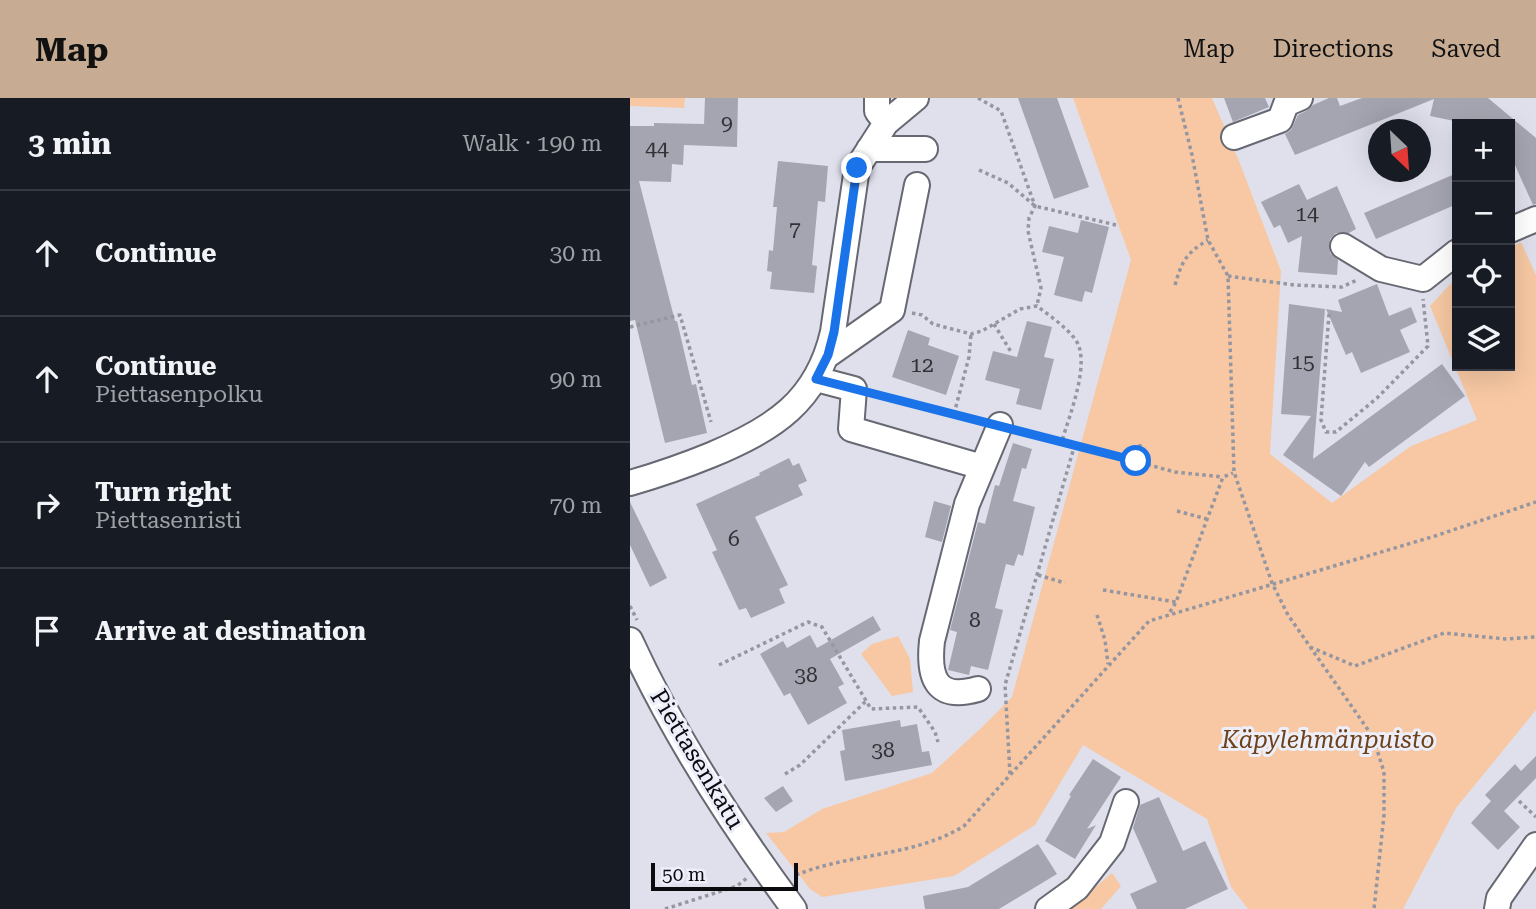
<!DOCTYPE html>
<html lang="en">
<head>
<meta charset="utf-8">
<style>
  body { margin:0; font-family:"Roboto Serif",serif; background:#20242c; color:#f1f3f6 }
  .controls { position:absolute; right:21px; top:21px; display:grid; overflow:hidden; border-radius:0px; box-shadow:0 7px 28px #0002 }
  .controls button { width:63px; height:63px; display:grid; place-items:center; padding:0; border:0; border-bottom:2px solid #363941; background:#171b24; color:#f1f3f6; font:35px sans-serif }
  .compass { position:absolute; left:738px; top:21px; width:63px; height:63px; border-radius:50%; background:#171b24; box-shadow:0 7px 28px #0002; rotate:155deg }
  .scale { position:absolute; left:21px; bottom:18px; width:147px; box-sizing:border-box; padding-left:7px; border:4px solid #0b0b0f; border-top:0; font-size:19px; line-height:24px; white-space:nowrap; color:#0b0b0f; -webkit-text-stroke:5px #eceefa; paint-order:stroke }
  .stop { position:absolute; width:21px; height:21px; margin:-16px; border:5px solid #1a73e8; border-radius:50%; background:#fff }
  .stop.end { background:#1a73e8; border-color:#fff; box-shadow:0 2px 7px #0008 }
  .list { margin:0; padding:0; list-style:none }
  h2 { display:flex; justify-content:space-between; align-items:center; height:91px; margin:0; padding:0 28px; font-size:30px }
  h2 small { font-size:23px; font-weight:400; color:#9ea1a6 }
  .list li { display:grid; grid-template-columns:46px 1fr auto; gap:21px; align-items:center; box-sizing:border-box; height:126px; padding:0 28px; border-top:2px solid #363941 }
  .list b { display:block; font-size:26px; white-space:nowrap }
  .list p { margin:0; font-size:23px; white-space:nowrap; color:#9ea1a6 }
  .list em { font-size:23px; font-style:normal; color:#9ea1a6 }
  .icon { flex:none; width:38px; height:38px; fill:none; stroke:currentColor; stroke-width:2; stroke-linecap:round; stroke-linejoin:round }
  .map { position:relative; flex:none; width:906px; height:811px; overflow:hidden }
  header { display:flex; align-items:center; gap:42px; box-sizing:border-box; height:98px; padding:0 35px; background:#c7ac93; color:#111 }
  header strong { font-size:33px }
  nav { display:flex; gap:38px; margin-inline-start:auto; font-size:24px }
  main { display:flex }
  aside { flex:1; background:#171b24 }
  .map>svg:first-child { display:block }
  .green { fill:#f7c8a3 }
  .building { fill:#a4a5b0 }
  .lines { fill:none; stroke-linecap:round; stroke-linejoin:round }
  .minor-casing { stroke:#666872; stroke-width:28 }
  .path { stroke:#95969f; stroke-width:3.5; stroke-dasharray:3.5 3.5; stroke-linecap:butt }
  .minor { stroke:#fff; stroke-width:24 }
  .route { stroke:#1a73e8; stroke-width:9 }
  .labels { text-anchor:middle; stroke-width:6; stroke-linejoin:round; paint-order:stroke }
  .number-label { font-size:21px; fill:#313237 }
  .park-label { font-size:24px; font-style:italic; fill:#6e4119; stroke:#eceefa }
  .street-label { font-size:24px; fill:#0b0b0f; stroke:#eceefa }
</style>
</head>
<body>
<header>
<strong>Map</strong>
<nav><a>Map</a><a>Directions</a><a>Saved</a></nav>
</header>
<main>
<aside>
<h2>3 min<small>Walk · 190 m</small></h2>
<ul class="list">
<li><svg class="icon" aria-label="ahead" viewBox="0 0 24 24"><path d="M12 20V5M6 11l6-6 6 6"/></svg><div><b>Continue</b></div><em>30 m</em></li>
<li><svg class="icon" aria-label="ahead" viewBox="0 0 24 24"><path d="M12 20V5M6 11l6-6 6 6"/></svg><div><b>Continue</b><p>Piettasenpolku</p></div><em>90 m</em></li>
<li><svg class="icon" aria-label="right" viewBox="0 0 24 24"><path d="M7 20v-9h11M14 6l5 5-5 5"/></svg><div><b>Turn right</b><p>Piettasenristi</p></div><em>70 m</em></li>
<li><svg class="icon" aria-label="arrive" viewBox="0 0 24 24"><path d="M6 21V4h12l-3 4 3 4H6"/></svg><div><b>Arrive at destination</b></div></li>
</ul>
</aside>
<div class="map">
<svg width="906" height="811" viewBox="0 0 906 811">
  <rect width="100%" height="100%" fill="#dfe0ec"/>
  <!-- green -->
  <path class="green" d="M 0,0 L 55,0 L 54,10 L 0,8 Z
    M 443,0 L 582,0 L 609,63 L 651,173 L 640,356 L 702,405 L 781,348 L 847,322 L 800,208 L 827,179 L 827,268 L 880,268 L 880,150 L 891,144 L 906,177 L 906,612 L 826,710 L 773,811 L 618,811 L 601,789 L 577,721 L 453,647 L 405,727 L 324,778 L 192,799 L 180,791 L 136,735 L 154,734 L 192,711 L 302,675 L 350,631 L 382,599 L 501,162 Z
    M 268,538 L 280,561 L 283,594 L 262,598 L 231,556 L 242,546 Z
    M 482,775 L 491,788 L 471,811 L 440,811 Z"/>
  <!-- building -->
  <path class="building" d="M 75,0 L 108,0 L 107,49 L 54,47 L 53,67 L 42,66 L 41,84 L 9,83 L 45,223 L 47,223 L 62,287 L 66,286 L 77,335 L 35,345 L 5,222 L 0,223 L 0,28 L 24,28 L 24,25 L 74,26 Z
    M 388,0 L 427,0 L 459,89 L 424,101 Z
    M 594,0 L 635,0 L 639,9 L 603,24 Z
    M 699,0 L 707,0 L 710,8 L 732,0 L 858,0 L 906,40 L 906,106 L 903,107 L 880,56 L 880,26 L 839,26 L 800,18 L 804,1 L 665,57 L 655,36 L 661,32 L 668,17 L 676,13 L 683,7 Z
    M 148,63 L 198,68 L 195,104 L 188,103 L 182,167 L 187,168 L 184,195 L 140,191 L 142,174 L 137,173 L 139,152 L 143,153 L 147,109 L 143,109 Z
    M 827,75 L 827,106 L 746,141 L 734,115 Z
    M 669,86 L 677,102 L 707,88 L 726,131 L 719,135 L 706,135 L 700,141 L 700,155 L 708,162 L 707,177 L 668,174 L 672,138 L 658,145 L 650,127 L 644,130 L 631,104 Z
    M 451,122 L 479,129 L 462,195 L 455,193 L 452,204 L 424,197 L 434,159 L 412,154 L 419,128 L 448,135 Z
    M 747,186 L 759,218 L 781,209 L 787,224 L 770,232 L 780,254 L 731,275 L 722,254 L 716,257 L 696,211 L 712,214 L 708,202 Z
    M 659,206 L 695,211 L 683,361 L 812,266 L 835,298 L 739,369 L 735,364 L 711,398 L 653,357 L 681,318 L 651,316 Z
    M 397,223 L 422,229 L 414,259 L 424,261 L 411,312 L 386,306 L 390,291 L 355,282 L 363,253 L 387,259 Z
    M 278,232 L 300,240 L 298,247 L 329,258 L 316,297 L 262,279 Z
    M 383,345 L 402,351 L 396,371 L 392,370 L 383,403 L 405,409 L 393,458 L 388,456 L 384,468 L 376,466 L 365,510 L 373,512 L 358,572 L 341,568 L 339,577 L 318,572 L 327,534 L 320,532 L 348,424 L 355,426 L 365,387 L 369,388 Z
    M 159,360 L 163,368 L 169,365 L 177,383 L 168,387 L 173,397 L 125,419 L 158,487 L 149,491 L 155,505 L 121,520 L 116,510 L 109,512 L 82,454 L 87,452 L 66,406 L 130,377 L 129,375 Z
    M 304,403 L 321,408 L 312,444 L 295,439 Z
    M 0,404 L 37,480 L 20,489 L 0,447 Z
    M 243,518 L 251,532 L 200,561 L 214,586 L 208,589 L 217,605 L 178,627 L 160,595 L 154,598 L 130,556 L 153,543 L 157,550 L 180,537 L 187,550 Z
    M 270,622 L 271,629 L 287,626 L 292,654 L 299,653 L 302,667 L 215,683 L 210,653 L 215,652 L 212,632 Z
    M 906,658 L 906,680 L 874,713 L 890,729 L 868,752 L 841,725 L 861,703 L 855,697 L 885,666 L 891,673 Z
    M 463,661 L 491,679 L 457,731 L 466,727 L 445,761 L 415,743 L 441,698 L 439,697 Z
    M 153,688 L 163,703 L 146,714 L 134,700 Z
    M 529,699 L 553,753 L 575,743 L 598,791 L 555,811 L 507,811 L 500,796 L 527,784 L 503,730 L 510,707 Z
    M 408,746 L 427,776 L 369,811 L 295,811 L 293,798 L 338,789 Z"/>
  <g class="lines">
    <defs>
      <path id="minor" d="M 247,0 L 247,13 L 256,25
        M 604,39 L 650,22 L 656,6 L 670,0
        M 239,51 L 295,51
        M 880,132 L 906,121
        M 713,148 L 751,171 L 793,181 L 827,154
        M 198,257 L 262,212 L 287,87
        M 186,281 L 224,291 L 221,331 L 352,369
        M 0,385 C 28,377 54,368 81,357 C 143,331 187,304 203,234 L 227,70 L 256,25 L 286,0
        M 0,542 C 44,638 102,727 164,811
        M 348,591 C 306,603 298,580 302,543 L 337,406 L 370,327
        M 418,811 L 447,790 L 482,745 L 496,704
        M 867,811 L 869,800 L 906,747"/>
    </defs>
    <!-- minor casing -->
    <use href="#minor" class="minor-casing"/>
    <!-- path -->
    <path class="path" d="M 348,0 L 371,13 L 405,108 L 399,120 L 398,133 L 411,190 L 407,207
      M 548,0 L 562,57 L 578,142 L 598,178 L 604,374 L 642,485 L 658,517 L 743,639 L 754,674 L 754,717 L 744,811
      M 349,72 L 378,85 L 405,108 L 486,127
      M 598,178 L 664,187 L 712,189 L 727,182
      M 545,187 C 552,163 556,155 578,142
      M 282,215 L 292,217 L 303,226 L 341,236 L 352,233 L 390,211 L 407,208 C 420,218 435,228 445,241 C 462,263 439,318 432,343
      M 699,216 L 691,322 L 696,334 L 706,334 L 747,300 L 798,248 L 793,201
      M 364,226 L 381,254
      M 0,229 L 50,217 L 81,324
      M 243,296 L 348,322
      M 324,316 L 339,259 L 341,236
      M 389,332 L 545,374 L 593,379
      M 506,363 L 511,344
      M 547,413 L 577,421
      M 408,477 L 435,485
      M 473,492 L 546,504
      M 0,508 L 7,522
      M 540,514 L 546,504 L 593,379 L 603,375
      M 467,517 L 475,542 L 478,566
      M 680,549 L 725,568 L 814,535 L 876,541 L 906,539
      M 89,567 L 178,524 L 192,529 L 241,611 L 288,609 L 305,634 L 308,644
      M 155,676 L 170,667 L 236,603
      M 380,676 L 375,587 L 445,346
      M 889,703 L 906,719
      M 166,777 C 220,755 284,759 334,728 L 519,523 L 805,438 L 906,404
      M 35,811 L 107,788 L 117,780"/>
    <!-- minor -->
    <use href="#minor" class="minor"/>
  </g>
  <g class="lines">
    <!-- route -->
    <path class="route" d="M 227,70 L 204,234 L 198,257 L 186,281 L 506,363"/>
  </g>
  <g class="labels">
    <!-- number labels -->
    <g class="number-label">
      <text x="97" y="32">9</text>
      <text x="27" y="58">44</text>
      <text x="677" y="123">14</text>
      <text x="165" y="138">7</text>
      <text x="673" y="271">15</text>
      <text x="292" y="274">12</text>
      <text x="104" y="448">6</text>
      <text x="345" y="529">8</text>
      <text x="176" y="584">38</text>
      <text x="253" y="659">38</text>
    </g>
    <!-- park labels -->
    <g class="park-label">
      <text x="698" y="650">Käpylehmänpuisto</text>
    </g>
    <!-- street labels -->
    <g class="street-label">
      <text transform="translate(67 661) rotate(59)" y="8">Piettasenkatu</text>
    </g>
  </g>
</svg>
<div class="controls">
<button>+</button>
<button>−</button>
<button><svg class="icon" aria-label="locate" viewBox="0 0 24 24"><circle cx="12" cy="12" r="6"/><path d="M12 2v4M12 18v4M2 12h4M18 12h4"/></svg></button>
<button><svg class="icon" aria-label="layers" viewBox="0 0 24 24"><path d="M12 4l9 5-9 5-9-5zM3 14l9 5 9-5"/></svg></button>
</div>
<svg class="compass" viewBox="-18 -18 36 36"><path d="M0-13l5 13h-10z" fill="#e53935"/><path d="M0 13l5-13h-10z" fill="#9ea1a6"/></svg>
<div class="scale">50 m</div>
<div class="stop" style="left:506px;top:363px"></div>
<div class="stop end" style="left:227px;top:70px"></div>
</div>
</main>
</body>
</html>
